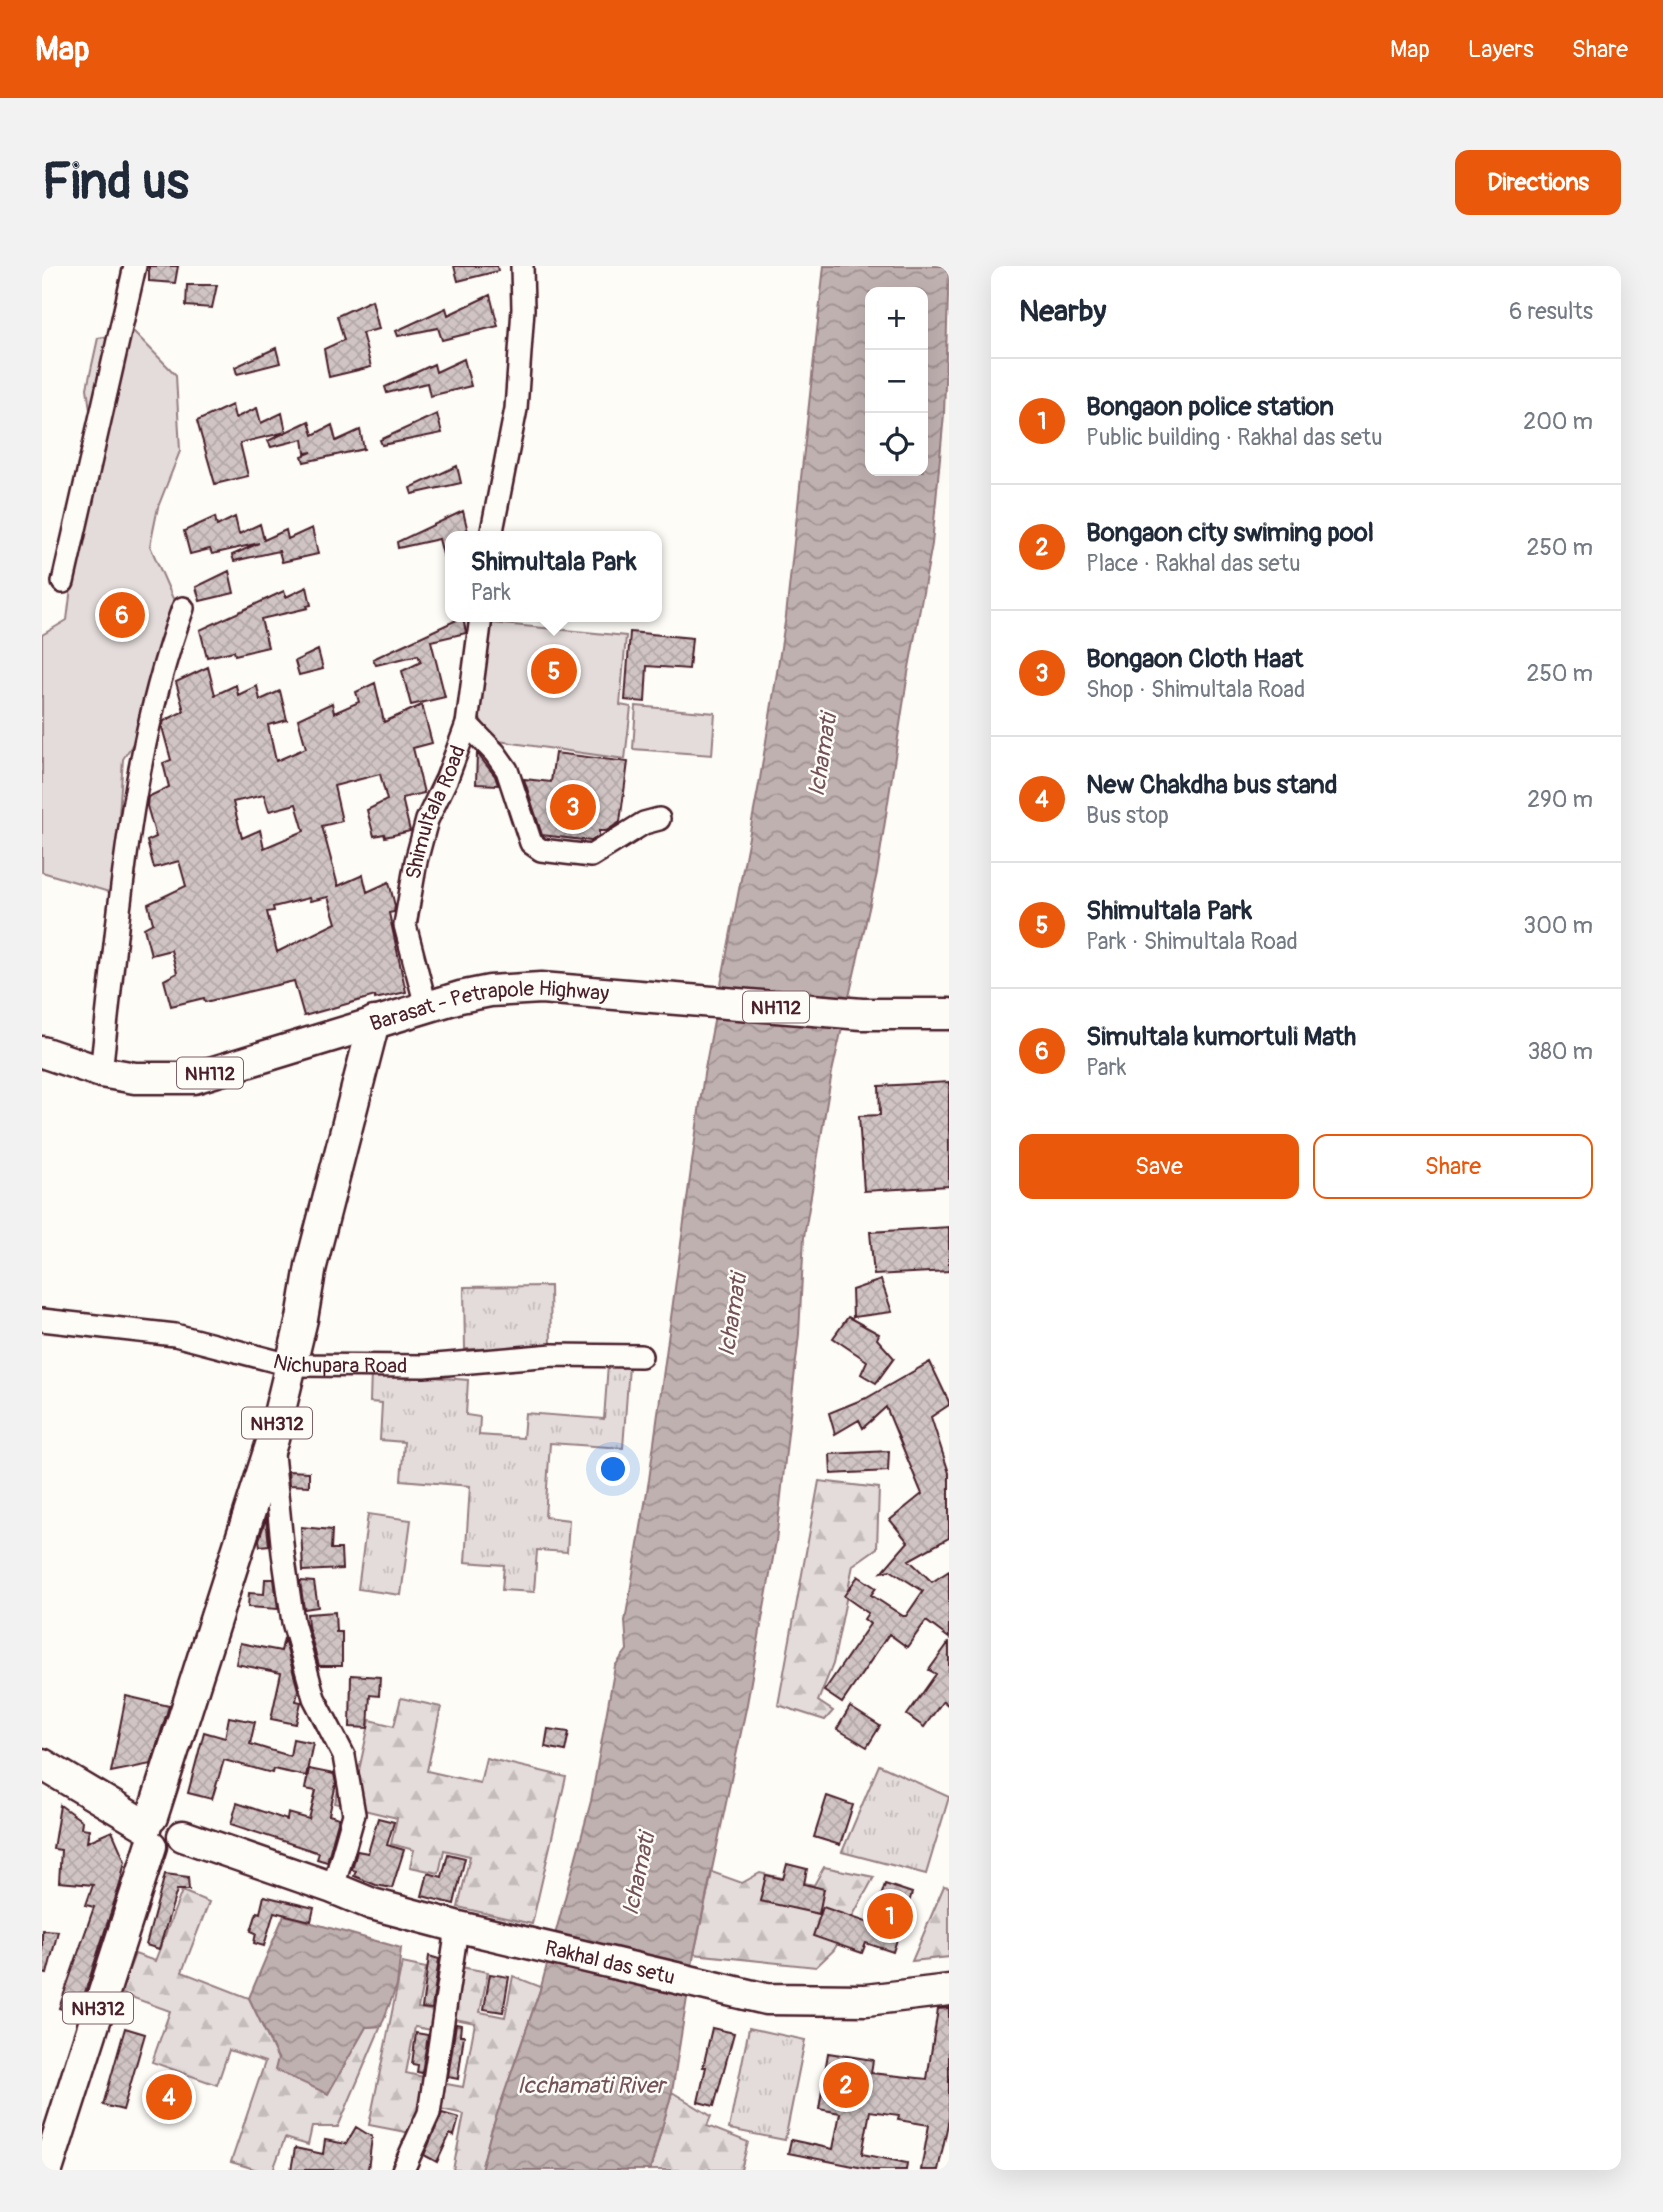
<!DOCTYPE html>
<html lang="en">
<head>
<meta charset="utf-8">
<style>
  body { margin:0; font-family:Pangolin,sans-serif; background:#f2f2f3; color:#1f2937 }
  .controls { position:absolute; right:21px; top:21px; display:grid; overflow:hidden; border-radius:14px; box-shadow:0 7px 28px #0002 }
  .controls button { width:63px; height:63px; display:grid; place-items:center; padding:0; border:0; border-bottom:2px solid #e0e1e3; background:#fff; color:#1f2937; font:35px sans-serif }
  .you { position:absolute; left:572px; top:1204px; width:24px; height:24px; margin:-18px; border:5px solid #fff; border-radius:50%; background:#1a73e8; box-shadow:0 0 0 10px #1a73e833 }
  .badge { display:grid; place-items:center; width:46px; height:46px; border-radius:50%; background:#ea580c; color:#fff; font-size:23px; font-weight:700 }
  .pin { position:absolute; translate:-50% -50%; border:4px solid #fff; box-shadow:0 2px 7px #0006 }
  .popup { position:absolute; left:403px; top:265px; width:217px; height:91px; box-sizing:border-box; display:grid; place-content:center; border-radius:14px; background:#fff; filter:drop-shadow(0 2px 5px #0005); font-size:23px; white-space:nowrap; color:#747a83 }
  .popup b { font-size:26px; color:#1f2937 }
  .popup::after { content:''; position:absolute; left:50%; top:100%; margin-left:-14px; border:14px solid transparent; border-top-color:#fff }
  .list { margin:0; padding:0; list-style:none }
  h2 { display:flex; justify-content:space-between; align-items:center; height:91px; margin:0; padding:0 28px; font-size:30px }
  h2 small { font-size:23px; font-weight:400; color:#747a83 }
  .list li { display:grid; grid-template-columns:46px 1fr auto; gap:21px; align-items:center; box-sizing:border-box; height:126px; padding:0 28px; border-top:2px solid #e0e1e3 }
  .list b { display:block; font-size:26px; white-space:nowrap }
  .list p { margin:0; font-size:23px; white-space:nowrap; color:#747a83 }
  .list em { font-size:23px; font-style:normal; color:#747a83 }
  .actions { display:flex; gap:14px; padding:21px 28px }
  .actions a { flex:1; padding:16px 0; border:2px solid #ea580c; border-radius:14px; text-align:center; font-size:24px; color:#ea580c }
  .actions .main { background:#ea580c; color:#fff }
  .icon { flex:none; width:38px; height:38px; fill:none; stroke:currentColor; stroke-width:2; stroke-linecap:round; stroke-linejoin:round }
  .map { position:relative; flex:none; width:907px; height:1904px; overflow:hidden; border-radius:14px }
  header { display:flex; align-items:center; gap:42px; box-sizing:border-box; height:98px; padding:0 35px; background:#ea580c; color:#fff }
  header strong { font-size:33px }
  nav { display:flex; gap:38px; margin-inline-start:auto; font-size:24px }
  .intro { display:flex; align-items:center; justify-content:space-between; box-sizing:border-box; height:168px; padding:0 42px }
  h1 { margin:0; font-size:49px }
  .button { padding:18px 32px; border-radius:14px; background:#ea580c; color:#fff; font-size:24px; font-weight:700 }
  main { display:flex; gap:42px; padding:0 42px }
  aside { flex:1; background:#fff; border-radius:14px; box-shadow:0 7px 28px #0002 }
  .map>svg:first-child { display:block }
  .grass { fill:url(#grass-tufts); stroke:#967e82; stroke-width:2 }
  .forest { fill:url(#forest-firs); stroke:#967e82; stroke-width:2 }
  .green { fill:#e3dcda; stroke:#967e82; stroke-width:2 }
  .water { fill:url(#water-waves); stroke:#91777b; stroke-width:2; fill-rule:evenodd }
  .building { fill:url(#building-cross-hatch); stroke:#4a1f2b; stroke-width:2; fill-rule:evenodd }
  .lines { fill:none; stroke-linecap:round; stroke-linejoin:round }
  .minor-casing { stroke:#4a1f2b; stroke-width:26 }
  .highway-casing { stroke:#4a1f2b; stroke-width:35 }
  .minor { stroke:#fdfcf7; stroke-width:21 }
  .highway { stroke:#fdfcf7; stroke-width:30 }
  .labels { text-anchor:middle; stroke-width:5; stroke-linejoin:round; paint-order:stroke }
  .shield { fill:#fdfcf7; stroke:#806168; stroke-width:2 }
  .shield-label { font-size:19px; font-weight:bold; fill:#4a1f2b }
  .street-label { font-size:21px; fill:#4a1f2b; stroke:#fdfcf7 }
  .water-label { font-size:23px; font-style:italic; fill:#73525a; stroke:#fdfcf7 }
</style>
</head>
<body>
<header>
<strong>Map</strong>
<nav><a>Map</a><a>Layers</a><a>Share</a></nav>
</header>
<div class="intro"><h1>Find us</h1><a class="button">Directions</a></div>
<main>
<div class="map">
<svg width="907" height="1904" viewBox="0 0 907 1904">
  <defs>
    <pattern id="grass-tufts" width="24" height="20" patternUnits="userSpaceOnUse" patternTransform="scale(1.75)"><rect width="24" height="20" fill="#e3dcda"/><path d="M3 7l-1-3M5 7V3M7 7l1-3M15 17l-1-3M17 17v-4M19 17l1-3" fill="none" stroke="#c4bcbb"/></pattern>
    <pattern id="forest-firs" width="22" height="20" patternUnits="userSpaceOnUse" patternTransform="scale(1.75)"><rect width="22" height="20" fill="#e3dcda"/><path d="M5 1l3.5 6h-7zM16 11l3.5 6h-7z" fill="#c4bcbb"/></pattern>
    <pattern id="water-waves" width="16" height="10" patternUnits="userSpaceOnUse" patternTransform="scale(1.75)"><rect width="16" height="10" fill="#c0b1b1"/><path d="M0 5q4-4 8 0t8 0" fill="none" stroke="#9e8f90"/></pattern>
    <pattern id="building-cross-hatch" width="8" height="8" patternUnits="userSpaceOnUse" patternTransform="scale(1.75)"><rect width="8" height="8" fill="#d0c5c4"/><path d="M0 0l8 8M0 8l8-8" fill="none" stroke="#b4a9a9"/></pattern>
  </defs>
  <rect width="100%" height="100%" fill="#fdfcf7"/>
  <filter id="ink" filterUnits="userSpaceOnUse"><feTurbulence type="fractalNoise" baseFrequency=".0143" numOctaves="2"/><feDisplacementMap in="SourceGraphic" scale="14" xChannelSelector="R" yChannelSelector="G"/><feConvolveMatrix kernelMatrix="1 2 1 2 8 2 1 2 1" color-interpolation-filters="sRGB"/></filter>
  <g filter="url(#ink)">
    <!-- grass -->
    <path class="grass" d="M 508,1020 L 509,1082 L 423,1083 L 422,1021 Z
      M 566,1098 L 587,1100 L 581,1182 L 508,1177 L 503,1251 L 527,1254 L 525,1286 L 495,1284 L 492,1326 L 460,1324 L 462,1299 L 423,1296 L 428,1220 L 359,1214 L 362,1176 L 338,1174 L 340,1137 L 328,1136 L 329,1106 L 426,1114 L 424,1149 L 438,1151 L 437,1169 L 481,1172 L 483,1147 L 562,1153 Z
      M 326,1248 L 369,1254 L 359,1329 L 316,1323 Z
      M 837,1499 L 907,1531 L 884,1608 L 800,1586 Z
      M 707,1762 L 763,1774 L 743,1874 L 687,1863 Z"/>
    <!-- forest -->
    <path class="forest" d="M 777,1215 L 837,1222 L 835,1282 L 811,1299 L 791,1398 L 776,1435 L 791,1445 L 783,1454 L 736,1439 Z
      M 359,1432 L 399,1441 L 385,1505 L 438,1517 L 444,1492 L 524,1511 L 490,1658 L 416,1641 L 428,1590 L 402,1584 L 397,1607 L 368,1601 L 372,1584 L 349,1578 L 355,1552 L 293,1537 L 298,1514 L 314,1518 L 328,1454 L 352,1460 Z
      M 782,1601 L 832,1611 L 792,1684 L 774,1701 L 652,1688 L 670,1606 L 700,1617 L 718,1607 L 772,1619 Z
      M 902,1620 L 907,1621 L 907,1691 L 870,1695 Z
      M 140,1625 L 167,1636 L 140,1706 L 207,1732 L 236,1793 L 286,1827 L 324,1761 L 339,1760 L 296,1861 L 270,1861 L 266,1879 L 243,1872 L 231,1904 L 216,1904 L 189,1896 L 223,1796 L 187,1784 L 175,1819 L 110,1796 L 128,1745 L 78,1727 L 93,1688 L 113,1695 Z
      M 360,1697 L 384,1702 L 376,1742 L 403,1747 L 413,1700 L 446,1706 L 438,1746 L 463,1751 L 471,1710 L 499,1721 L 449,1866 L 439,1904 L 411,1904 L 422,1848 L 394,1842 L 399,1817 L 421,1821 L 433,1757 L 398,1750 L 395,1765 L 373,1761 L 364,1807 L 386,1812 L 374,1868 L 327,1859 Z
      M 630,1826 L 669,1850 L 665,1860 L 706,1876 L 699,1904 L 608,1904 Z"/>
    <!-- green -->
    <path class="green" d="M 92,66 L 134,109 L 138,185 L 116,241 L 108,280 L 136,344 L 104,458 L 81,493 L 76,563 L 77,599 L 67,626 L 0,606 L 0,369 L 25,354 L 32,298 L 53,180 L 45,122 L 56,72 Z
      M 450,357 L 584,370 L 578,439 L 589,441 L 583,493 L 449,474 L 437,450 Z
      M 594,440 L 673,447 L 670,489 L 591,483 Z"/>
    <!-- water -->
    <path class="water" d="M 782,0 L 907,0 L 902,148 L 890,278 L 866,407 L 835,607 L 790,806 L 762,971 L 757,1068 L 734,1275 L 705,1438 L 652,1688 L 630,1826 L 608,1904 L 439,1904 L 449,1866 L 499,1721 L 549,1535 L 573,1400 L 585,1384 L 583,1355 L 607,1214 L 662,808 L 718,513 L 744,350 ZM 828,26 L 881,26 L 881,205 L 828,205 Z
      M 242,1649 L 359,1682 L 355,1719 L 339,1760 L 324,1761 L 286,1828 L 233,1804 L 236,1792 L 207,1732 Z"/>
    <!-- building -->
    <path class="building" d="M 107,0 L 136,0 L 133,17 L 107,15 Z
      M 412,0 L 455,0 L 456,5 L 416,15 Z
      M 145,19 L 175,19 L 170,42 L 144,40 Z
      M 448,29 L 456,60 L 400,74 L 396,62 L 356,70 L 354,65 L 404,42 L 406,49 Z
      M 330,34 L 337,63 L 320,67 L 329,101 L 287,111 L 282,83 L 302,74 L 295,50 Z
      M 234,82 L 238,97 L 195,108 L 193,101 Z
      M 422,93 L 429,120 L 388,130 L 385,117 L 345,127 L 343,121 L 392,98 L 394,106 Z
      M 190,139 L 193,152 L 215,142 L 219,157 L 240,147 L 244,166 L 267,155 L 271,169 L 290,159 L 294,175 L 318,164 L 322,183 L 262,196 L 260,190 L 270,186 L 263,187 L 261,173 L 229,181 L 226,175 L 244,166 L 198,177 L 206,210 L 173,218 L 155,155 Z
      M 395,148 L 400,167 L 340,179 L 338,174 Z
      M 415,200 L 419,217 L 370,228 L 368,222 Z
      M 421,245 L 427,270 L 409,270 L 409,300 L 404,300 L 397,273 L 356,282 L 355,276 Z
      M 173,251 L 175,260 L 193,251 L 197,268 L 218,258 L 222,274 L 244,264 L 246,273 L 270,262 L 276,288 L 240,296 L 237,285 L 192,295 L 190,289 L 217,277 L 170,288 L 168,283 L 148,288 L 142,265 Z
      M 187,305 L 192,327 L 158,335 L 154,321 Z
      M 265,321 L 269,339 L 265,340 L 266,342 L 219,353 L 226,381 L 193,389 L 192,385 L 165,391 L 158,364 L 242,325 L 244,331 Z
      M 421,351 L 424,367 L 389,375 L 403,431 L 369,439 L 360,405 L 379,396 L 376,389 L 334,399 L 331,393 Z
      M 588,366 L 650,372 L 647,403 L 605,400 L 603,436 L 583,434 Z
      M 276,384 L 281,403 L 257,409 L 253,395 Z
      M 166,401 L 173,429 L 194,419 L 196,429 L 215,420 L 218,434 L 238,425 L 245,454 L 226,459 L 234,495 L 264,482 L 256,453 L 290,437 L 292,447 L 317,436 L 314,426 L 333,417 L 342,456 L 380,439 L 390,477 L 371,482 L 382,527 L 360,532 L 368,565 L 343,571 L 342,568 L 332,570 L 325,544 L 345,534 L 338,508 L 292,520 L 300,555 L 280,560 L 296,620 L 321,609 L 325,626 L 347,616 L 353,640 L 352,646 L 347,647 L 364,726 L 333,733 L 333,730 L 262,750 L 252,715 L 163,736 L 162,732 L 129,740 L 122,714 L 135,707 L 129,684 L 109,689 L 102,662 L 111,657 L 106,638 L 144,620 L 137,595 L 112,602 L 105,575 L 114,571 L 105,540 L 106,531 L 127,521 L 121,497 L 129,494 L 120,461 L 122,455 L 142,445 L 134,416 ZM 222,529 L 227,545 L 254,538 L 262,565 L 222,582 L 218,564 L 200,572 L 191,536 ZM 286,631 L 294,657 L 235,686 L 225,646 L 232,645 L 231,641 L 267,632 L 268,635 Z
      M 435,487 L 453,510 L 456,519 L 434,518 Z
      M 513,487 L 586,496 L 578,556 L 564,565 L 557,565 L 557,570 L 549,575 L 500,569 L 482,513 L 509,516 Z
      M 907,816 L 907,920 L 822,925 L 817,850 L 838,849 L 837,820 Z
      M 907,961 L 907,1005 L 832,1009 L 828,966 Z
      M 839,1014 L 850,1046 L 811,1051 L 810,1024 Z
      M 806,1051 L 837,1068 L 835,1073 L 852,1092 L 834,1117 L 819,1108 L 825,1095 L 791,1072 Z
      M 888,1096 L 907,1136 L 907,1139 L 889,1151 L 907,1207 L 907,1272 L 867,1294 L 890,1316 L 907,1305 L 907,1372 L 884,1355 L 865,1381 L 847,1368 L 800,1437 L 782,1425 L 828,1358 L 822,1353 L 826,1347 L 802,1330 L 816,1310 L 834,1322 L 829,1329 L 861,1350 L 864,1350 L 881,1325 L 848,1304 L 840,1306 L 866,1276 L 848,1254 L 880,1228 L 844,1141 L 821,1162 L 817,1154 L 793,1168 L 787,1147 L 824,1132 L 823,1133 Z
      M 847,1185 L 846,1205 L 789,1208 L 788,1188 Z
      M 246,1205 L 267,1206 L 267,1220 L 247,1219 Z
      M 224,1252 L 227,1279 L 218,1280 L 217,1274 Z
      M 259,1261 L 290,1264 L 289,1283 L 299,1283 L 300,1303 L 261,1305 Z
      M 223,1313 L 232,1313 L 236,1343 L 206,1341 L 207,1327 L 222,1328 Z
      M 258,1315 L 272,1316 L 276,1341 L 262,1343 Z
      M 293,1346 L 294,1366 L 300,1366 L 300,1400 L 277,1400 L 266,1360 L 265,1348 Z
      M 242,1372 L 256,1424 L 254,1435 L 259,1436 L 254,1458 L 229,1453 L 239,1407 L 194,1398 L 198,1377 L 239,1385 Z
      M 907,1376 L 907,1440 L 901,1435 L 882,1461 L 865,1449 L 894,1408 L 887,1404 Z
      M 309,1409 L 338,1411 L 337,1430 L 328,1429 L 326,1462 L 308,1461 Z
      M 84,1430 L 127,1440 L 109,1498 L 69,1506 Z
      M 808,1441 L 838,1460 L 825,1481 L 795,1463 Z
      M 187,1451 L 213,1456 L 208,1478 L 248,1490 L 251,1473 L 271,1477 L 264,1510 L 231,1503 L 230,1507 L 182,1494 L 170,1533 L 146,1527 L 162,1466 L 183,1472 Z
      M 506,1463 L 527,1466 L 523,1485 L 503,1481 Z
      M 267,1503 L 292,1508 L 294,1518 L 287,1549 L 297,1552 L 285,1596 L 275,1593 L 277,1587 L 189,1558 L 195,1537 L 245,1554 L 246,1547 L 267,1553 L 274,1525 L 263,1523 Z
      M 785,1530 L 811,1539 L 798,1579 L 772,1571 Z
      M 18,1539 L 40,1555 L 39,1562 L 47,1563 L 45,1576 L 70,1565 L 83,1595 L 78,1618 L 36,1748 L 17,1742 L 52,1641 L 44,1639 L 51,1619 L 17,1616 L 19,1584 L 11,1583 Z
      M 336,1552 L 352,1556 L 345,1579 L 362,1584 L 350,1622 L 334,1619 L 312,1610 L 314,1605 L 310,1604 L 315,1585 L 326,1587 Z
      M 406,1588 L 423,1592 L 412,1638 L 380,1630 L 386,1607 L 400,1611 Z
      M 745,1598 L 765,1603 L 762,1618 L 782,1623 L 777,1648 L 718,1635 L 724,1609 L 741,1613 Z
      M 123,1608 L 146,1611 L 147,1624 L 135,1624 L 117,1683 L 104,1679 Z
      M 843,1618 L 870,1627 L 851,1686 L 824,1677 L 820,1687 L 771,1670 L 781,1641 L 830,1658 Z
      M 222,1630 L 272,1642 L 269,1655 L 232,1646 L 222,1680 L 212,1677 L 214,1667 L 209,1665 L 215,1646 L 218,1647 Z
      M 0,1664 L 16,1665 L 5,1708 L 0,1707 Z
      M 387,1690 L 397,1693 L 390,1743 L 380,1742 Z
      M 448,1708 L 467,1711 L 461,1746 L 442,1743 Z
      M 907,1742 L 907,1853 L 896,1904 L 879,1904 L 887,1859 L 856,1854 L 857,1849 L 828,1845 L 820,1888 L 865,1897 L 864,1904 L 831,1904 L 746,1887 L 749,1874 L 791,1883 L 798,1847 L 777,1843 L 786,1787 L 831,1794 L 829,1807 L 885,1813 L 896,1743 Z
      M 414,1758 L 419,1759 L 418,1769 L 422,1769 L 416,1813 L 406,1811 Z
      M 83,1762 L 103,1768 L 81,1844 L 61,1839 Z
      M 670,1762 L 692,1767 L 672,1840 L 656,1836 L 664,1801 L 661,1801 Z
      M 374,1767 L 386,1769 L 380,1807 L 375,1806 L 376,1799 L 370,1798 Z
      M 400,1847 L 417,1852 L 412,1870 L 408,1868 L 395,1896 L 382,1889 Z
      M 314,1861 L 330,1871 L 326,1904 L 249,1904 L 253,1882 L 281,1888 L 283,1874 L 304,1878 Z"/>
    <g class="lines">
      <defs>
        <g id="minor">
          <path d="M 449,270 L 474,143 L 481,43 L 480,0"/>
          <path d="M 21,316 L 93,0"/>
          <path d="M 425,458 L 453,487 L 465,504 L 489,577 L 499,584 L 549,590 L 602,557 L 617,553"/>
          <path id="s1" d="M 384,740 L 363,659 L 374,595 L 385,554 L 405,512 L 425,458 L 439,351"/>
          <path d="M 59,806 C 77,650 87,490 141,342"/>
          <path id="s2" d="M 0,1054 L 133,1069 L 248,1099 L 382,1100 L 511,1089 L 599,1090"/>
          <path d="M 231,1188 L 241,1287 L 251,1356 L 272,1432 L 302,1490 L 312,1548 L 291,1622"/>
          <path d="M 361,1904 L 387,1847 L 413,1676 L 413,1660"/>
        </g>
        <g id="highway">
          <path id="s3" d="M 0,786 L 59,806 L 93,812 L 152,812 L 418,731 L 448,725 L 499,722 L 820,748 L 907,748"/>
          <path d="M 0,1498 L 104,1560"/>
          <path d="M 110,1551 L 231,1173 L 260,1053 L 269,1000 L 332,756"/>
          <path id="s4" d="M 141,1570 L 291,1622 L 330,1638 L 413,1660 L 724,1733 L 824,1734 L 907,1724"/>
          <path d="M 5,1904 L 109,1580"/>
        </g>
      </defs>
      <!-- minor casing -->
      <use href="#minor" class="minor-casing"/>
      <!-- highway casing -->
      <use href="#highway" class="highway-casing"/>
      <!-- minor -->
      <use href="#minor" class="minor"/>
      <!-- highway -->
      <use href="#highway" class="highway"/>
    </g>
  </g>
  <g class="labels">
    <!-- shield labels -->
    <g class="shield">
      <rect x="701" y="725.5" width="66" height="31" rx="5"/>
      <rect x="135" y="791.5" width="66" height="31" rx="5"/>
      <rect x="200" y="1141.5" width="70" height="31" rx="5"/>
      <rect x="21" y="1726.5" width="70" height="31" rx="5"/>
    </g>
    <g class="shield-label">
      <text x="734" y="748">NH112</text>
      <text x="168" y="814">NH112</text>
      <text x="235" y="1164">NH312</text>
      <text x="56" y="1749">NH312</text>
    </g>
    <!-- street labels -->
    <g class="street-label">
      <text dy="7" stroke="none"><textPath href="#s1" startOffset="201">Shimultala Road</textPath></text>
      <text dy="7" stroke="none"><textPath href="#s3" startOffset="462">Barasat - Petrapole Highway</textPath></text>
      <text dy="7" stroke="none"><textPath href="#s2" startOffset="303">Nichupara Road</textPath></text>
      <text dy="7" stroke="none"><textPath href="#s4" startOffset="446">Rakhal das setu</textPath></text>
    </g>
    <!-- water labels -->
    <g class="water-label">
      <text transform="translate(780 489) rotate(-81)" y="8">Ichamati</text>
      <text transform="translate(690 1049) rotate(-81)" y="8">Ichamati</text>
      <text transform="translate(596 1608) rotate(-78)" y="8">Ichamati</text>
      <text x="549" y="1827">Icchamati River</text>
    </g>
  </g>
</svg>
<div class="controls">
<button>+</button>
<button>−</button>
<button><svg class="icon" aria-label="locate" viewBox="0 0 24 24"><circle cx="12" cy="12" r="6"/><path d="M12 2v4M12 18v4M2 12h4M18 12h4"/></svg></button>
</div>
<div class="you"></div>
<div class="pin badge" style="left:848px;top:1650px">1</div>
<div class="pin badge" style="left:804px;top:1819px">2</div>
<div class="pin badge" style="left:531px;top:541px">3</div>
<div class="pin badge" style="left:127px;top:1831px">4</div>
<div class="pin badge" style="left:512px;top:405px">5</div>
<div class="popup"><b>Shimultala Park</b>Park</div>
<div class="pin badge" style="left:80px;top:349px">6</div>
</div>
<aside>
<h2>Nearby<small>6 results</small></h2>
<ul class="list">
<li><span class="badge">1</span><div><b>Bongaon police station</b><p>Public building · Rakhal das setu</p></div><em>200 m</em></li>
<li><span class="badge">2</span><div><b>Bongaon city swiming pool</b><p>Place · Rakhal das setu</p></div><em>250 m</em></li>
<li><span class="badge">3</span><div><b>Bongaon Cloth Haat</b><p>Shop · Shimultala Road</p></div><em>250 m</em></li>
<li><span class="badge">4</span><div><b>New Chakdha bus stand</b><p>Bus stop</p></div><em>290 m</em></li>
<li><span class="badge">5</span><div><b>Shimultala Park</b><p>Park · Shimultala Road</p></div><em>300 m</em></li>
<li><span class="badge">6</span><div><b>Simultala kumortuli Math</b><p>Park</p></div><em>380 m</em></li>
</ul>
<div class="actions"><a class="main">Save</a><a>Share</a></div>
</aside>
</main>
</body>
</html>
